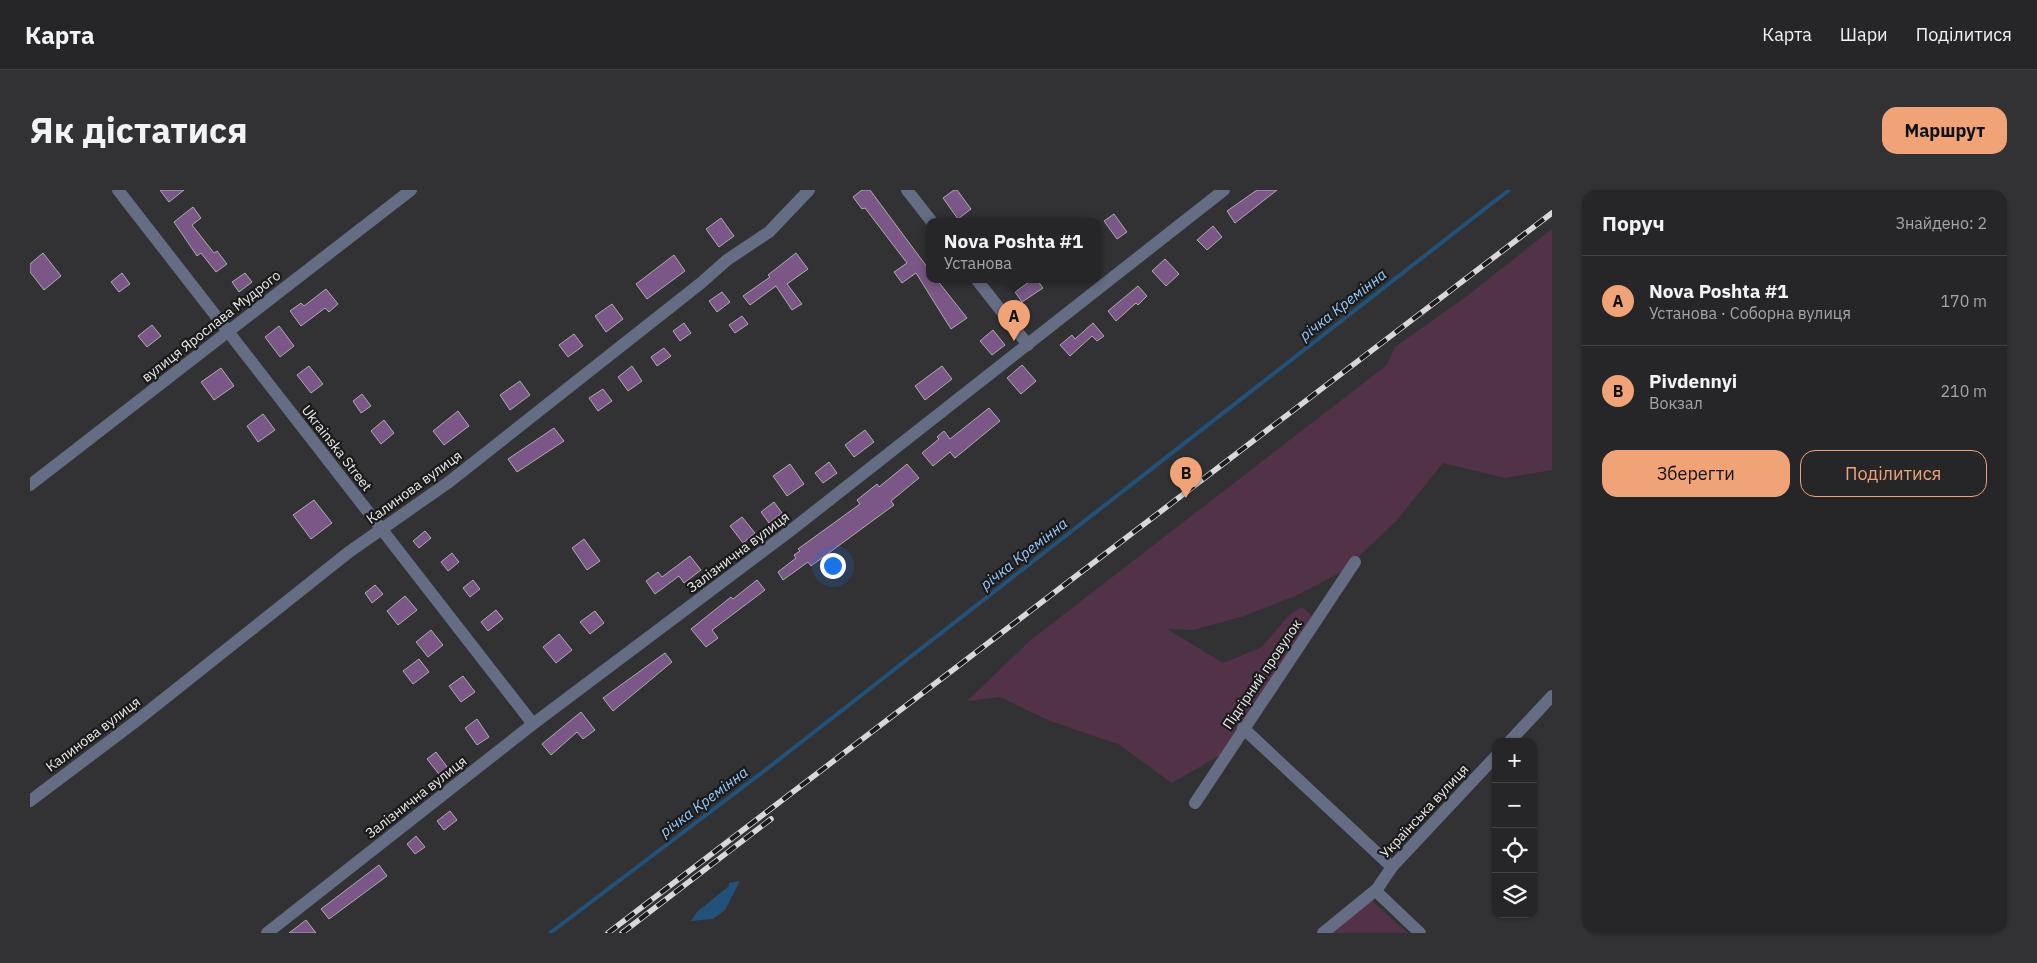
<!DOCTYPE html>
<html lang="uk">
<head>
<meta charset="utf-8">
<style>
  body { margin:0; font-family:"IBM Plex Sans",sans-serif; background:#323234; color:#f1f3f6 }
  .controls { position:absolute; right:15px; bottom:15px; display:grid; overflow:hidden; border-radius:10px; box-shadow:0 1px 4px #0004 }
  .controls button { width:45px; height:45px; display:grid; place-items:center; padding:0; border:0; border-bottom:1px solid #424345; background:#262628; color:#f1f3f6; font:25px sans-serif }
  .you { position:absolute; left:802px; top:375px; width:18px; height:18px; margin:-12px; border:4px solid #fff; border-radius:50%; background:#1a73e8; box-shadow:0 0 0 8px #1a73e833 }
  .badge { display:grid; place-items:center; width:32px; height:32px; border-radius:50%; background:#efa377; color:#111; font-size:16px; font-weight:700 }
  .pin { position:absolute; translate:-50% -41px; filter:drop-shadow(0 1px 2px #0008) }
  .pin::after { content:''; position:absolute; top:26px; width:18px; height:15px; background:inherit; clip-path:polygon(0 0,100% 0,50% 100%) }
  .popup { position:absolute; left:896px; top:28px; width:175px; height:65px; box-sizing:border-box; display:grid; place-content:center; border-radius:10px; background:#262628; filter:drop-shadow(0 1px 4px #0005); font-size:16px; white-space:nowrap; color:#a4a5a8 }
  .popup b { font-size:19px; color:#f1f3f6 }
  .popup::after { content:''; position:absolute; left:50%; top:100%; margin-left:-10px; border:10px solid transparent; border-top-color:#262628 }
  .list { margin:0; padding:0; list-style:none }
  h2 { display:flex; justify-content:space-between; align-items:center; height:65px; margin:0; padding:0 20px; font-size:21px }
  h2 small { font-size:16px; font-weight:400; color:#a4a5a8 }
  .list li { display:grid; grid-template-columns:32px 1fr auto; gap:15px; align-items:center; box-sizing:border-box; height:90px; padding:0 20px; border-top:1px solid #424345 }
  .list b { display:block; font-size:19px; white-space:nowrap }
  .list p { margin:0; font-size:16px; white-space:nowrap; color:#a4a5a8 }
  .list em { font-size:16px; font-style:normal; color:#a4a5a8 }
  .actions { display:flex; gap:10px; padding:15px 20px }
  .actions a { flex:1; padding:11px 0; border:1px solid #efa377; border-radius:15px; text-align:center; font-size:18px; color:#efa377 }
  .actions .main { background:#efa377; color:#111 }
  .icon { flex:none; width:28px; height:28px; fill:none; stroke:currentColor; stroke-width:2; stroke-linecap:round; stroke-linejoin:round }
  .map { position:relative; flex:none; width:1522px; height:743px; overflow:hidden; border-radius:15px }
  header { display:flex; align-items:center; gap:30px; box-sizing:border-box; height:70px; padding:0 25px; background:#262628; border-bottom:1px solid #424345 }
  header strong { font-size:24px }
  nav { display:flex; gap:28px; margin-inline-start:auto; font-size:18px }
  .intro { display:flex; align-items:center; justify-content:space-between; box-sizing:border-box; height:120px; padding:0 30px }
  h1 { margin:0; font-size:35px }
  .button { padding:12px 22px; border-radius:15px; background:#efa377; color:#111; font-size:18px; font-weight:700 }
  main { display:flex; gap:30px; padding:0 30px }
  aside { flex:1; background:#262628; border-radius:15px; box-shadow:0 1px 4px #0004 }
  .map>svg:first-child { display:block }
  .green { fill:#523247 }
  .water { fill:#225179 }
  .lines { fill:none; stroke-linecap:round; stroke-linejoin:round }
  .stream { stroke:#225179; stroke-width:4 }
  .building { fill:#7a5787; stroke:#aeabae }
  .minor { stroke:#656d84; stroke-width:12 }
  .rail-casing { stroke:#d8d8da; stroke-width:5.5 }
  .rail { stroke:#1a1a1b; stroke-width:4; stroke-dasharray:11; stroke-linecap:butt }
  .labels { text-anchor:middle; stroke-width:4.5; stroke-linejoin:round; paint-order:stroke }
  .street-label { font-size:14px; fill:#ececed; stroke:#1a1a1b }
  .water-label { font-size:15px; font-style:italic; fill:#95ccfe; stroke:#1a1a1b }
</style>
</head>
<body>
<header>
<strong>Карта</strong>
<nav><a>Карта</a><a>Шари</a><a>Поділитися</a></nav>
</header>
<div class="intro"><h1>Як дістатися</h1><a class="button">Маршрут</a></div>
<main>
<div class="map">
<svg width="1522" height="743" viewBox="0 0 1522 743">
  <rect width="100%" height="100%" fill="#323235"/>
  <!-- green -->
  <path class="green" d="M 1522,39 L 1522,280 L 1475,288 L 1413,273 L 1367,330 L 1315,380 L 1265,406 L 1211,427 L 1163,440 L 1137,439 L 1193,473 L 1232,457 L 1260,424 L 1272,417 L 1283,427 L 1199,560 L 1142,593 L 1088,554 L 1020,531 L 970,507 L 937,511 L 1002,449 L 1357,175 L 1365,157 L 1437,106 Z
    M 1340,709 L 1378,743 L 1301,743 Z"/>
  <!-- water -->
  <path class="water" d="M 710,691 L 695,720 L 683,729 L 661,731 L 667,722 L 699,696 L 699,693 Z"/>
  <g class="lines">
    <!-- stream -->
    <path class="stream" d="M 520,743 L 738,578 L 1479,0"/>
  </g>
  <!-- building -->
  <path class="building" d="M 130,0 L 154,0 L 139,12 Z
    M 832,0 L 840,0 L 900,81 L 900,90 L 907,90 L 937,128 L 921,139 L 886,83 L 872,93 L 864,82 L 877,73 L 835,18 L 832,19 L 823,7 Z
    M 924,0 L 927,0 L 941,19 L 928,29 L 913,8 Z
    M 1227,0 L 1247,0 L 1205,33 L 1197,21 Z
    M 163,17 L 171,28 L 162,35 L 184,63 L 187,61 L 197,74 L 186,82 L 171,63 L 167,66 L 144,32 Z
    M 1084,24 L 1097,42 L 1087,49 L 1074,31 Z
    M 691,28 L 704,46 L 689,57 L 676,39 Z
    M 1183,36 L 1192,47 L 1177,60 L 1167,50 Z
    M 13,63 L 31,86 L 14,100 L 0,82 L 0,74 Z
    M 766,63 L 778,79 L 757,94 L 772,114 L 762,120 L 746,96 L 720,115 L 713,106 L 740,87 L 738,85 Z
    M 644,65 L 655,81 L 617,109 L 606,94 Z
    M 1135,69 L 1149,84 L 1136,96 L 1122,81 Z
    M 92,83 L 100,94 L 89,102 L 81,92 Z
    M 215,83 L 222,92 L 209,102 L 202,92 Z
    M 1002,90 L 1007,90 L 1013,98 L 992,112 L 985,102 Z
    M 1108,96 L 1117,106 L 1108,115 L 1106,113 L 1086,131 L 1078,121 Z
    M 296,99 L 308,114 L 299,122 L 295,118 L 271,136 L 260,121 L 271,113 L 274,116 Z
    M 692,102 L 700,112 L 687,122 L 679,111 Z
    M 582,114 L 593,129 L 576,142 L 565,126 Z
    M 712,126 L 718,134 L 705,143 L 699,135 Z
    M 654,133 L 661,143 L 650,151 L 643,141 Z
    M 1063,133 L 1074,146 L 1067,151 L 1062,146 L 1040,166 L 1030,155 L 1042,145 L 1045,149 Z
    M 122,135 L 131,146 L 117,157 L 108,146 Z
    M 249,136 L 264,156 L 250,167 L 235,147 Z
    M 963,140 L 975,155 L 962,165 L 950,151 Z
    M 544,144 L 553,156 L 538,167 L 529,155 Z
    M 634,158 L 641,166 L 627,176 L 621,167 Z
    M 992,175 L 1006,191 L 991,204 L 977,188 Z
    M 279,176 L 293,194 L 281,203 L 267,185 Z
    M 602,176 L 612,191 L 598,201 L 588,187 Z
    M 912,176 L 922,189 L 895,210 L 885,196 Z
    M 191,178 L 204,196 L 184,210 L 171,192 Z
    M 490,191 L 500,205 L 480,220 L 470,205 Z
    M 573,199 L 582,211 L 568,221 L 559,208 Z
    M 332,204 L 341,216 L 331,223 L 323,211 Z
    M 959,218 L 970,231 L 925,268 L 920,262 L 903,276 L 892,263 L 909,249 L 907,247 L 914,241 L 920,249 Z
    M 428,221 L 439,236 L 414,255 L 403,241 Z
    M 233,224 L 245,240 L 228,252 L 217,236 Z
    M 354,230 L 364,243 L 351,254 L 341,241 Z
    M 524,238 L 534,251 L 487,282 L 478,269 Z
    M 835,240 L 844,252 L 824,267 L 815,255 Z
    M 799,272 L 807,283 L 793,293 L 785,283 Z
    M 760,274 L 774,294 L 757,306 L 743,286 Z
    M 877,274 L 889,288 L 861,311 L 864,315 L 781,376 L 778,372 L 753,390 L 748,382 L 766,368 L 764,365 L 770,361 L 768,359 L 830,314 L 827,310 L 847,294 L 849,297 Z
    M 284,310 L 302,333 L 281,349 L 263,325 Z
    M 744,312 L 752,323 L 739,333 L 731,322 Z
    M 712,327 L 725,343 L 713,353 L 700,336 Z
    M 395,341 L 401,348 L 389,358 L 383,351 Z
    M 554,349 L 570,371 L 557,380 L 542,358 Z
    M 422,363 L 429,372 L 418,381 L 411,372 Z
    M 660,366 L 671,380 L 654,393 L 649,386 L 625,404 L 616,391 L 628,382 L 632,387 Z
    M 443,390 L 450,399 L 440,407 L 433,398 Z
    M 727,390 L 735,400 L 682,440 L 688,448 L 676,457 L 661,439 L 701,407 L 703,409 Z
    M 345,395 L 353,404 L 342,413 L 335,403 Z
    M 375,406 L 387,420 L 368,435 L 357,421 Z
    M 466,420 L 473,429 L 458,441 L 451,432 Z
    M 565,421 L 574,433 L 560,444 L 550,432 Z
    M 401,440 L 413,455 L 398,467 L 386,452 Z
    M 529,444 L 542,460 L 526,473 L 513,457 Z
    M 635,463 L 642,472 L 583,521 L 573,508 Z
    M 389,469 L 399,482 L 383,494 L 373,481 Z
    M 433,486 L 445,502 L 431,512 L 419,496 Z
    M 551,522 L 565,540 L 553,549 L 547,542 L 521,565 L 512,554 Z
    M 447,529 L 459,547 L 447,555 L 435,538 Z
    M 406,562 L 421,582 L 412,588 L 397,569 Z
    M 420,621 L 427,630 L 414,640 L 407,631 Z
    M 386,646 L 395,657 L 385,664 L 377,654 Z
    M 349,675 L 357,686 L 299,729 L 291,719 Z
    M 276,730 L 286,743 L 259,743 Z"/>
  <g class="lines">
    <!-- minor -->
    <path class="minor" d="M 88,0 L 503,534
      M 877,0 L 902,32
      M 947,90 L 998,155
      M 0,295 L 381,0
      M 1213,538 L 1362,677
      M 1479,552 L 1522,506
      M 0,611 L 105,532 L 319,362 L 419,292 L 671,93 L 697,70 L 739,42 L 779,0
      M 1165,613 L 1325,372
      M 237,743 L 503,534 L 760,341 L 1194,0
      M 1293,743 L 1347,699
      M 1390,743 L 1349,704 L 1347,699 L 1362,677 L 1466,566"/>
    <defs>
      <path id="rail" d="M 578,743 L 1522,23
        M 592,743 L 741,629"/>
    </defs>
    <!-- rail casing -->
    <use href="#rail" class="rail-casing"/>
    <!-- rail -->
    <use href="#rail" class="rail"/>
  </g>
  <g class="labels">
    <!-- street labels -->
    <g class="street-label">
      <text transform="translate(181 136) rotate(-38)" y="5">вулиця Ярослава Мудрого</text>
      <text transform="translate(307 258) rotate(52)" y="5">Ukrainska Street</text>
      <text transform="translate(384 297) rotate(-36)" y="5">Калинова вулиця</text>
      <text transform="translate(708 362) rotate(-37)" y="5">Залізнична вулиця</text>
      <text transform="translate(1232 484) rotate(-56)" y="5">Підгірний провулок</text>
      <text transform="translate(63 544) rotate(-37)" y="5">Калинова вулиця</text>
      <text transform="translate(386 607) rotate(-38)" y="5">Залізнична вулиця</text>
      <text transform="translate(1394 621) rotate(-47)" y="5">Українська вулиця</text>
    </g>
    <!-- water labels -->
    <g class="water-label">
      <text transform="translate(1313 115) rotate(-38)" y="5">річка Кремінна</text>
      <text transform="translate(994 364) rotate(-38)" y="5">річка Кремінна</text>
      <text transform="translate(674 612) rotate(-37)" y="5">річка Кремінна</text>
    </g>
  </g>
</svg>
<div class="controls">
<button>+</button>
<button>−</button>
<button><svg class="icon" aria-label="locate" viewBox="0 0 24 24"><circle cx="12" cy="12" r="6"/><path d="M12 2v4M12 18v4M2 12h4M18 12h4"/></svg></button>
<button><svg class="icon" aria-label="layers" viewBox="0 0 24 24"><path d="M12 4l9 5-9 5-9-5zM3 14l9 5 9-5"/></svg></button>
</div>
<div class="you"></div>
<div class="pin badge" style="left:984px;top:151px">A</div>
<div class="popup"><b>Nova Poshta #1</b>Установа</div>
<div class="pin badge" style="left:1156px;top:308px">B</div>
</div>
<aside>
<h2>Поруч<small>Знайдено: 2</small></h2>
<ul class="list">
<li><span class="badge">A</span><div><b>Nova Poshta #1</b><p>Установа · Соборна вулиця</p></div><em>170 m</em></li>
<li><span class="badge">B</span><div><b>Pivdennyi</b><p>Вокзал</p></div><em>210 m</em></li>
</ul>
<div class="actions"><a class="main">Зберегти</a><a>Поділитися</a></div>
</aside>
</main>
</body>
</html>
